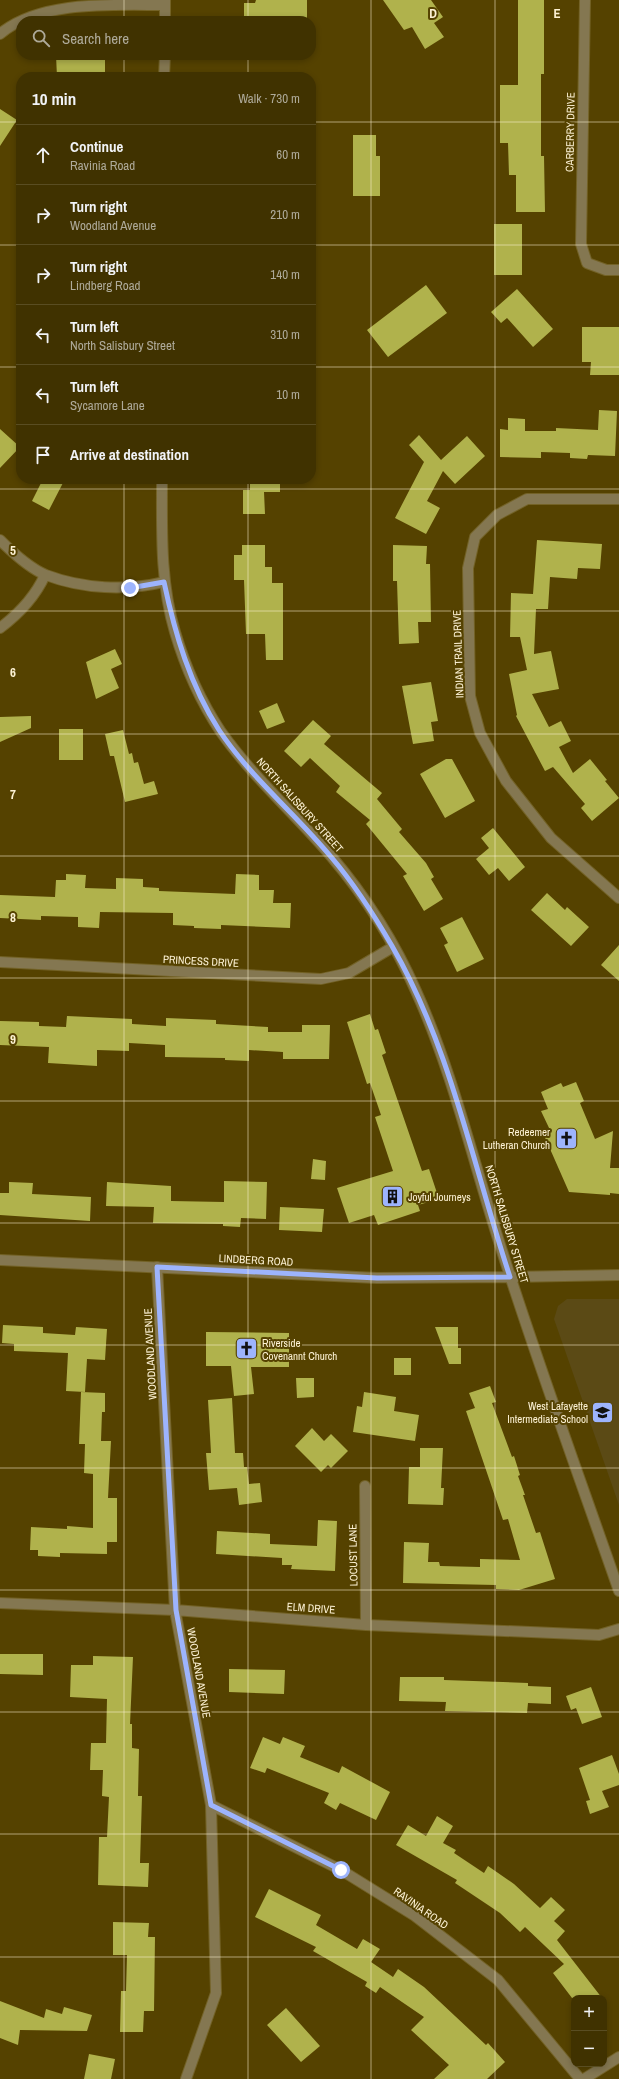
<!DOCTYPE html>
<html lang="en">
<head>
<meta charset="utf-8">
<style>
  body { margin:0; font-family:"Archivo Narrow",sans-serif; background:#4b3e0f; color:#f1f3f6 }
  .controls { position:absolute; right:12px; bottom:12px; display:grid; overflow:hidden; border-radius:8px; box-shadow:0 2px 6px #0003 }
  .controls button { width:36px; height:36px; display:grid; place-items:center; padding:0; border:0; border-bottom:1px solid #594d22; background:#403200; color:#f1f3f6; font:20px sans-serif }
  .stop { position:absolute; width:12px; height:12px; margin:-9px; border:3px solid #9db4fd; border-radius:50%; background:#fff }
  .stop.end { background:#9db4fd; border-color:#fff; box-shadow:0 1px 4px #0008 }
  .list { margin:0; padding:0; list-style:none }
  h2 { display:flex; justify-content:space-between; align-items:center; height:52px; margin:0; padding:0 16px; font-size:17px }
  h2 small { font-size:13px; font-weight:400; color:#aeaa99 }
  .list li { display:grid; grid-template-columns:26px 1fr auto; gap:12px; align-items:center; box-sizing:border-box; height:60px; padding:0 16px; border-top:1px solid #594d22 }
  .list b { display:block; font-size:15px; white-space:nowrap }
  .list p { margin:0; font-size:13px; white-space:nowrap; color:#aeaa99 }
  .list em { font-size:13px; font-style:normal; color:#aeaa99 }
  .icon { flex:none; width:22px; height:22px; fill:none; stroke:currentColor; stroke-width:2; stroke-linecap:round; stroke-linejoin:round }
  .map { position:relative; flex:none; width:619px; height:2079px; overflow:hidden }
  .search { position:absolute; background:#403200; box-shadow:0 2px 6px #0003; left:16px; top:16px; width:300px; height:44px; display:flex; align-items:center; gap:10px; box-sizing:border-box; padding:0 14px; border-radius:16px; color:#aeaa99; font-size:15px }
  .panel { position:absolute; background:#403200; box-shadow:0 2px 6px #0003; left:16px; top:72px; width:300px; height:412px; border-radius:16px }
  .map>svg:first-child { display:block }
  .built { fill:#5b4a15 }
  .building { fill:#b0b24c }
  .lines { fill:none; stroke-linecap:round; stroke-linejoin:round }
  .minor-casing { stroke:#736226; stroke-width:12 }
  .tertiary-casing { stroke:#736226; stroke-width:12 }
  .minor { stroke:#847751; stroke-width:10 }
  .tertiary { stroke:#847751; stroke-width:10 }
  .route { stroke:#9db4fd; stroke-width:5 }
  .grid { fill:none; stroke:#fdf2d4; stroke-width:1; stroke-opacity:0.55 }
  .labels { text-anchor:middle; stroke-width:4; stroke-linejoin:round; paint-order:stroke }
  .street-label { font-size:11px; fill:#fdf2d4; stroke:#554200 }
  .poi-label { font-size:11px; fill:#fdf2d4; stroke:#554200; text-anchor:end }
  .grid-label { font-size:13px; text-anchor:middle; font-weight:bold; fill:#fdf2d4; stroke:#554200; stroke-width:4; stroke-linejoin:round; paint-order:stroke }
</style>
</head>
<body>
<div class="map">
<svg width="619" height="2079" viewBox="0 0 619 2079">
  <rect width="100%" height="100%" fill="#554200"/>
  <!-- built -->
  <path class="built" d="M 567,1299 L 619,1299 L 619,1505 L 554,1319 L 558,1306 Z"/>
  <!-- building -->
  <path class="building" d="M 256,0 L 307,0 L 307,21 L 244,20 L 244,3 L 255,3 Z
    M 383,0 L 431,0 L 443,17 L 434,23 L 444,37 L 425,49 L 412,27 L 404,30 Z
    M 518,0 L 544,0 L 544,74 L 541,74 L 541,156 L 544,156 L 545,212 L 516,212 L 516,175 L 509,175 L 508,143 L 500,143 L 500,85 L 518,85 Z
    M 56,55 L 105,55 L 105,77 L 57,77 Z
    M 0,109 L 17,120 L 0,146 Z
    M 353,135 L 376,135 L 376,156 L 380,156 L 380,196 L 353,196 Z
    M 494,224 L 522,224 L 522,275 L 494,275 Z
    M 426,285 L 447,313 L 388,357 L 367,330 Z
    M 517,289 L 553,329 L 533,347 L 507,318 L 501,323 L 491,312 Z
    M 582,327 L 619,327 L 619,375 L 590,375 L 591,362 L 582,362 Z
    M 599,410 L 617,411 L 615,456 L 588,455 L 587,459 L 570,458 L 570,453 L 541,452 L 541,458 L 500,457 L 500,429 L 508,430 L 508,418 L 525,419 L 525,431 L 556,431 L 556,428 L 598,430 Z
    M 0,429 L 20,447 L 0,468 Z
    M 419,435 L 441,460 L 467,436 L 485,456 L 455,484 L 443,471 L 427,501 L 440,508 L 426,534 L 395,518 L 424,462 L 409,445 Z
    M 43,479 L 65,479 L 49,510 L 32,501 Z
    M 250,479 L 280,479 L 280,492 L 264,492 L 265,514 L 243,514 L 243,490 L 250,490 Z
    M 537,540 L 602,544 L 600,569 L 578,568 L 577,579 L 550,577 L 548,609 L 536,609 L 534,654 L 551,651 L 559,689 L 532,694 L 549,727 L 561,721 L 571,741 L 559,747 L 573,773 L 590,759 L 607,780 L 605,781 L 619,798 L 592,821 L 581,808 L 585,804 L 553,767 L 545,771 L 516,716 L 517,715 L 509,674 L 527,670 L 520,637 L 510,637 L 511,593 L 533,594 Z
    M 242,545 L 265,545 L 265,567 L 272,567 L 272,583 L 283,583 L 283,660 L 266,660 L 265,634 L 246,634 L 244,580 L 234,580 L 234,555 L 242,555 Z
    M 393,545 L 427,546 L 426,564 L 430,564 L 431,622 L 418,622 L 419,643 L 399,644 L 397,581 L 393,581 Z
    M 115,649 L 122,664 L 111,669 L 119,688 L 96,699 L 86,662 Z
    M 431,682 L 438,721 L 431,722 L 434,741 L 413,744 L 402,686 Z
    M 277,703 L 285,722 L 267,729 L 259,711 Z
    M 31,716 L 31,728 L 0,742 L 0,717 Z
    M 313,720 L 331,736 L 324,744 L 382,793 L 377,799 L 402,829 L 399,832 L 426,863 L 434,877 L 431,879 L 443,899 L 424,911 L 403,876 L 407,874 L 366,824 L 370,820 L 336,792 L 340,786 L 310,758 L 301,767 L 284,751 Z
    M 59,729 L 83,729 L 83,760 L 59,760 Z
    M 123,730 L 129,754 L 132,753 L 134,763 L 138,762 L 144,784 L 154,781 L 158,794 L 125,802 L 114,756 L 110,756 L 105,734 Z
    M 446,759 L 452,759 L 475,801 L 445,818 L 420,774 Z
    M 493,828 L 525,867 L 509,881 L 498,868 L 489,875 L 476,859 L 489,848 L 481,838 Z
    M 66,874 L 86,875 L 85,888 L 116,889 L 116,878 L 143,879 L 143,887 L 159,888 L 159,891 L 235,894 L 236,874 L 259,875 L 259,890 L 274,890 L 273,903 L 291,903 L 290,928 L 221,925 L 221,929 L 194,928 L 194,926 L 173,925 L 173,913 L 100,912 L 99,928 L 78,927 L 78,917 L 41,916 L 41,920 L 0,918 L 0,895 L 55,897 L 56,880 L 66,880 Z
    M 547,893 L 565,910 L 567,907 L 589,927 L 571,946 L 531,910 Z
    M 462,917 L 484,959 L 457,972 L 444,945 L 448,943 L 440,928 Z
    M 619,945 L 619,981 L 601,965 Z
    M 370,1014 L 375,1030 L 378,1029 L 386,1053 L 382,1055 L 422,1171 L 429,1169 L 439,1199 L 418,1205 L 420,1211 L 378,1225 L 374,1215 L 349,1223 L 337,1188 L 393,1171 L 375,1117 L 381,1115 L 370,1083 L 367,1084 L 347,1022 Z
    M 67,1016 L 132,1019 L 132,1024 L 166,1026 L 166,1018 L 216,1020 L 216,1024 L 268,1027 L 268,1032 L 302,1032 L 302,1025 L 330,1025 L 329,1059 L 283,1059 L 283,1052 L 249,1050 L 249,1061 L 225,1060 L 225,1058 L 165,1057 L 165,1045 L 129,1043 L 129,1051 L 97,1050 L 97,1066 L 48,1063 L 49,1047 L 0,1045 L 0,1021 L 39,1022 L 39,1026 L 66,1027 Z
    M 576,1082 L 584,1101 L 580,1103 L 595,1139 L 613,1131 L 610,1168 L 619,1168 L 619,1194 L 610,1193 L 610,1195 L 569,1192 L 543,1133 L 550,1130 L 541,1111 L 548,1109 L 541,1092 L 561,1083 L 563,1087 Z
    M 313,1159 L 326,1161 L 325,1180 L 311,1179 Z
    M 224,1181 L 267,1182 L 266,1219 L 241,1218 L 240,1227 L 223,1226 L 223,1224 L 153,1223 L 154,1207 L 106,1206 L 107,1182 L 171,1186 L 171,1201 L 224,1202 Z
    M 9,1182 L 33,1183 L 32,1194 L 91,1197 L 90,1221 L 0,1215 L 0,1193 L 9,1193 Z
    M 280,1207 L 324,1209 L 322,1232 L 279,1230 Z
    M 3,1325 L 43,1327 L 43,1333 L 75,1335 L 76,1327 L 107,1329 L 105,1360 L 87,1359 L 85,1392 L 66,1391 L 68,1353 L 14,1351 L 14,1344 L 2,1343 Z
    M 435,1327 L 458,1327 L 458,1348 L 461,1348 L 461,1364 L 449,1364 Z
    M 206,1332 L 289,1333 L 289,1367 L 251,1367 L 254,1394 L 234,1396 L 231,1366 L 206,1366 Z
    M 394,1358 L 411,1358 L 411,1375 L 394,1375 Z
    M 296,1378 L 314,1378 L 314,1397 L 297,1398 Z
    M 490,1386 L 496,1402 L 492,1403 L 512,1457 L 514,1456 L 520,1475 L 518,1476 L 525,1495 L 523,1495 L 536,1533 L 540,1532 L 555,1579 L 519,1590 L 496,1589 L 496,1585 L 403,1583 L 404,1542 L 429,1543 L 428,1562 L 439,1562 L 440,1566 L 480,1567 L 480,1559 L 520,1560 L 508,1519 L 503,1520 L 466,1411 L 475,1408 L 469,1393 Z
    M 81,1392 L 105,1393 L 105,1412 L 102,1412 L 101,1441 L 111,1441 L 108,1498 L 117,1498 L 117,1542 L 107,1542 L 107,1554 L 60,1553 L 60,1557 L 38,1556 L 38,1550 L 30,1550 L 31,1527 L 67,1529 L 67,1526 L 93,1528 L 93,1474 L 84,1473 L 85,1444 L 79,1444 Z
    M 364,1392 L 396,1397 L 394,1411 L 419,1415 L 415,1441 L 353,1432 L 357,1406 L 362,1407 Z
    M 232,1398 L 235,1453 L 243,1453 L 244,1467 L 247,1467 L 249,1484 L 260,1483 L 262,1502 L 239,1505 L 237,1488 L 209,1490 L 206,1453 L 211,1453 L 208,1400 Z
    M 312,1428 L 324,1441 L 331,1434 L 348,1451 L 331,1468 L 328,1465 L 321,1472 L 295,1446 Z
    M 420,1448 L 443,1448 L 441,1488 L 444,1488 L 443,1505 L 408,1504 L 409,1467 L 420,1467 Z
    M 318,1520 L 337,1521 L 335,1571 L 291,1569 L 292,1565 L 282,1565 L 282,1558 L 216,1554 L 217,1531 L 270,1534 L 270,1544 L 317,1546 Z
    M 0,1654 L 43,1654 L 43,1675 L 0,1674 Z
    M 93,1656 L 133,1657 L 130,1724 L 132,1724 L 132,1748 L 139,1749 L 138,1796 L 142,1796 L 140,1863 L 149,1863 L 148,1887 L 98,1885 L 99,1837 L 107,1837 L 109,1797 L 102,1796 L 103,1770 L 90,1770 L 91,1743 L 106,1743 L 107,1699 L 70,1697 L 71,1665 L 93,1665 Z
    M 229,1669 L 285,1670 L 284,1694 L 229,1692 Z
    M 400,1677 L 444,1677 L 444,1680 L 528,1683 L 528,1686 L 551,1687 L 551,1704 L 528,1703 L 527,1713 L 445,1711 L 446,1702 L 399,1701 Z
    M 591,1687 L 602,1717 L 582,1724 L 576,1708 L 571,1710 L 566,1696 Z
    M 263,1737 L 280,1744 L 283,1737 L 305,1746 L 300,1757 L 339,1773 L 342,1766 L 390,1792 L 376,1820 L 340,1803 L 336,1810 L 324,1803 L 329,1793 L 267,1768 L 265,1773 L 250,1768 Z
    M 612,1755 L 619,1774 L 619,1785 L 602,1791 L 609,1807 L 590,1814 L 586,1801 L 590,1800 L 579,1768 Z
    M 437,1816 L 453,1826 L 443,1843 L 456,1850 L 454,1853 L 484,1873 L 488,1866 L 514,1884 L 540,1908 L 551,1897 L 565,1910 L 554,1921 L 565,1931 L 557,1940 L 602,1998 L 572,1998 L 553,1973 L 564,1964 L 525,1927 L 520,1932 L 500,1913 L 455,1883 L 457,1880 L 396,1845 L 408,1825 L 426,1836 Z
    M 269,1889 L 321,1915 L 316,1925 L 357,1949 L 363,1939 L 380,1949 L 371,1962 L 393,1977 L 398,1969 L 424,1987 L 486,2045 L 488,2043 L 505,2062 L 487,2079 L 434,2079 L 449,2065 L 411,2030 L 424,2017 L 380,1987 L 376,1993 L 365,1986 L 367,1982 L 313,1951 L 316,1947 L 255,1917 Z
    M 113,1922 L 149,1923 L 148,1937 L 155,1937 L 154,2011 L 144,2011 L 143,2032 L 120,2032 L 121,1991 L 126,1991 L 127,1955 L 113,1955 Z
    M 0,2001 L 44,2018 L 46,2009 L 62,2014 L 64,2007 L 92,2015 L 87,2031 L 20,2030 L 18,2045 L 0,2038 Z
    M 286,2008 L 320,2046 L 301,2062 L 267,2025 Z
    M 89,2054 L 115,2059 L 111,2079 L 84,2079 Z"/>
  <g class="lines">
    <defs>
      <path id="minor" d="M 585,0 L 581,244 L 587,263 L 606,270 L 619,270
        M 0,34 C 40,0 114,5 165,5
        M 619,499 L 527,499 L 497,515 L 475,537 L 468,568 L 470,696 L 480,733 L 506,781 L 551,838 L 619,898
        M 0,540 C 13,553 29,568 46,575 C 83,589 126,591 164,582
        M 0,628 C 20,613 35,597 45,575
        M 0,962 L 321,979 L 349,973 L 393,947
        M 157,1267 L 175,1610 L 211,1805 L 216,1993 L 186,2079
        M 510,1277 L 619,1275
        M 365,1486 L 366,1625
        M 0,1603 L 175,1610 L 366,1625 L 599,1635 L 619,1629
        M 211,1805 L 341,1870 L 415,1916 L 498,1980 L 580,2079
        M 584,2079 L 619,2057"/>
      <path id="tertiary" d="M 165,21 L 165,0
        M 164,77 L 165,55
        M 162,479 C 162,530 160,582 175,632 C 185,666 201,702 221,732 C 253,777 295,814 331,856 C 365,896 395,943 416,991 C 454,1075 474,1166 503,1254 C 539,1367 580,1479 619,1591
        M 0,1260 L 377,1278 L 510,1277"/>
    </defs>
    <!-- minor casing -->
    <use href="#minor" class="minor-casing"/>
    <!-- tertiary casing -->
    <use href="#tertiary" class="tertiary-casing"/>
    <!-- minor -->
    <use href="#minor" class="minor"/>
    <!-- tertiary -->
    <use href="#tertiary" class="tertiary"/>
  </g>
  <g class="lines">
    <!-- route -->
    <path class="route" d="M 130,588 L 164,582 C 175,634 190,685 219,730 C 250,777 296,814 332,858 C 355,885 374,915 392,946 C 451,1048 473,1166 510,1277 L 377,1278 L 157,1267 L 176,1610 L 211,1805 L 341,1870"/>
  </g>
  <!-- grid -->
  <path class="grid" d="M 124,0 L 124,21M 248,0 L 248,21M 371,0 L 371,2079M 495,0 L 495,2079M 124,55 L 124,77M 248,55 L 248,77M 0,122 L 21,122M 311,122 L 619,122M 0,245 L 21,245M 311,245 L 619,245M 0,367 L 21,367M 311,367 L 619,367M 124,479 L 124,2079M 248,479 L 248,2079M 0,489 L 619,489M 0,611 L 619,611M 0,734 L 619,734M 0,856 L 619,856M 0,978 L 619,978M 0,1101 L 619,1101M 0,1223 L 619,1223M 0,1345 L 619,1345M 0,1468 L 619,1468M 0,1590 L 619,1590M 0,1712 L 619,1712M 0,1834 L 619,1834M 0,1957 L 619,1957"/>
  <!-- icons -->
  <defs>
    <symbol id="church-square" viewBox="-11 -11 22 22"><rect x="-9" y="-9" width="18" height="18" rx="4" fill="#9db4fd" stroke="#554200"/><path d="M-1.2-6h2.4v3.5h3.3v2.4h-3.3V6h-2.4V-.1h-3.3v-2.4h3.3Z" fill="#111"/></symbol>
    <symbol id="building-square" viewBox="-11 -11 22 22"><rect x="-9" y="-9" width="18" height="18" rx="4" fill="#9db4fd" stroke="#554200"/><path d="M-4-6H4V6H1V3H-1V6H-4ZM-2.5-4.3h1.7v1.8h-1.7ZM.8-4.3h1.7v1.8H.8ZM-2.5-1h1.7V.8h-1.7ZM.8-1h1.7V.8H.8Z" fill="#111"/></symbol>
    <symbol id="school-square" viewBox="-11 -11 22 22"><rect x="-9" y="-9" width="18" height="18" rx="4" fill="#9db4fd" stroke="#554200"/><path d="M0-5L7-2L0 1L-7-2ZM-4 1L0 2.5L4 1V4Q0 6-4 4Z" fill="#111"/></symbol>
  </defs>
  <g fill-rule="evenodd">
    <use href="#church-square" x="554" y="1126" width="25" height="25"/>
    <use href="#building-square" x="380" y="1184" width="25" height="25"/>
    <use href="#church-square" x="234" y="1336" width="25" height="25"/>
    <use href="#school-square" x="590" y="1400" width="25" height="25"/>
  </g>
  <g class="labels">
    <!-- street labels -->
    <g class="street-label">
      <text transform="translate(570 132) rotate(-89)" y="4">CARBERRY DRIVE</text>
      <text transform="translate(458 654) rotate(-92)" y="4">INDIAN TRAIL DRIVE</text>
      <text transform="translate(300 805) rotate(48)" y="4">NORTH SALISBURY STREET</text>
      <text transform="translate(201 961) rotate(3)" y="4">PRINCESS DRIVE</text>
      <text transform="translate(507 1224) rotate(73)" y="4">NORTH SALISBURY STREET</text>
      <text transform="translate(256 1260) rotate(3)" y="4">LINDBERG ROAD</text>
      <text transform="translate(150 1354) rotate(-93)" y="4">WOODLAND AVENUE</text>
      <text transform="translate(353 1555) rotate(-91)" y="4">LOCUST LANE</text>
      <text transform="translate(311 1608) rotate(4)" y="4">ELM DRIVE</text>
      <text transform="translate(199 1673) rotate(80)" y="4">WOODLAND AVENUE</text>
      <text transform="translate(421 1908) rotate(35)" y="4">RAVINIA ROAD</text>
    </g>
    <!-- poi labels -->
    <g class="poi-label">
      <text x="550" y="1136">Redeemer<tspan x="550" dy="13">Lutheran Church</tspan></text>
      <text x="408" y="1201" text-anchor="start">Joyful Journeys</text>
      <text x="262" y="1347" text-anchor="start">Riverside<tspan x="262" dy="13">Covenannt Church</tspan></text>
      <text x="588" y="1410">West Lafayette<tspan x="588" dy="13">Intermediate School</tspan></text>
    </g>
  </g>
  <g class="grid-label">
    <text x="433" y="18">D</text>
    <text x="557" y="18">E</text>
    <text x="13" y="555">5</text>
    <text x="13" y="677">6</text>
    <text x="13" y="799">7</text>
    <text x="13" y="922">8</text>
    <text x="13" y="1044">9</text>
  </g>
</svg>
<div class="controls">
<button>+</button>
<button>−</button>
</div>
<div class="stop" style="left:341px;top:1870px"></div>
<div class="stop end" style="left:130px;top:588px"></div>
<div class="search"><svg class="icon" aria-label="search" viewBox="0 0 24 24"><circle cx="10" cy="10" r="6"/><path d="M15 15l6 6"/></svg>Search here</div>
<section class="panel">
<h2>10 min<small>Walk · 730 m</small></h2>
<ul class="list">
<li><svg class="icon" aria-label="ahead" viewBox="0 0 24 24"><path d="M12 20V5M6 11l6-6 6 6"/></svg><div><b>Continue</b><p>Ravinia Road</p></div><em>60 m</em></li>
<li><svg class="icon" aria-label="right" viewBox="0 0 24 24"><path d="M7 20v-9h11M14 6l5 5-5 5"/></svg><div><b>Turn right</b><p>Woodland Avenue</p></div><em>210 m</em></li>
<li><svg class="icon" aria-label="right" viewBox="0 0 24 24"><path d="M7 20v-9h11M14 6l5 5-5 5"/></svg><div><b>Turn right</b><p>Lindberg Road</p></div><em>140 m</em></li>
<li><svg class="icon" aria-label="left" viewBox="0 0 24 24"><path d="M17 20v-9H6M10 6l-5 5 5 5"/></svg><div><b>Turn left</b><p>North Salisbury Street</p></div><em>310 m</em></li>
<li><svg class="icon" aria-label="left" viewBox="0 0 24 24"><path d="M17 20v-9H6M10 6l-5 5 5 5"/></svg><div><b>Turn left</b><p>Sycamore Lane</p></div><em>10 m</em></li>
<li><svg class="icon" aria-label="arrive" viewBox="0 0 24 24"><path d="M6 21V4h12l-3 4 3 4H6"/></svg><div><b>Arrive at destination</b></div></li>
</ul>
</section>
</div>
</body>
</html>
